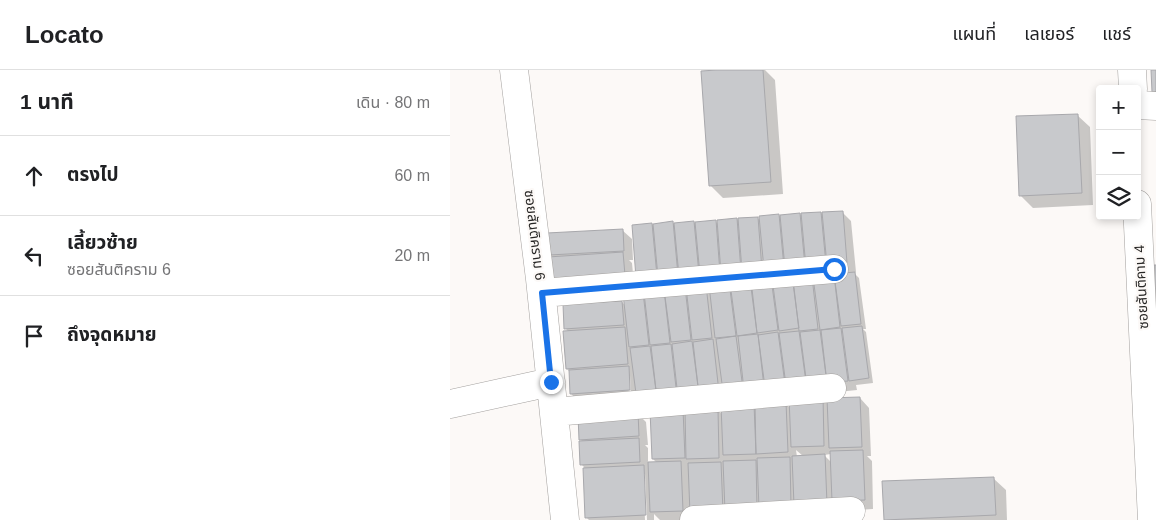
<!DOCTYPE html>
<html lang="th">
<head>
<meta charset="utf-8">
<style>
  body { margin:0; font-family:Helvetica,"Noto Sans Thai",sans-serif; background:#f2f2f2; color:#202124 }
  .controls { position:absolute; right:15px; top:15px; display:grid; overflow:hidden; border-radius:5px; box-shadow:0 2px 8px #0003 }
  .controls button { width:45px; height:45px; display:grid; place-items:center; padding:0; border:0; border-bottom:1px solid #e0e0e0; background:#fff; color:#202124; font:25px sans-serif }
  .stop { position:absolute; width:15px; height:15px; margin:-11px; border:4px solid #1a73e8; border-radius:50%; background:#fff }
  .stop.end { background:#1a73e8; border-color:#fff; box-shadow:0 1px 5px #0008 }
  .list { margin:0; padding:0; list-style:none }
  h2 { display:flex; justify-content:space-between; align-items:center; height:65px; margin:0; padding:0 20px; font-size:21px }
  h2 small { font-size:16px; font-weight:400; color:#757577 }
  .list li { display:grid; grid-template-columns:32px 1fr auto; gap:15px; align-items:center; box-sizing:border-box; height:80px; padding:0 20px; border-top:1px solid #e0e0e0 }
  .list b { display:block; font-size:19px; white-space:nowrap }
  .list p { margin:0; font-size:16px; white-space:nowrap; color:#757577 }
  .list em { font-size:16px; font-style:normal; color:#757577 }
  .icon { flex:none; width:28px; height:28px; fill:none; stroke:currentColor; stroke-width:2; stroke-linecap:round; stroke-linejoin:round }
  .map { position:relative; flex:none; width:706px; height:450px; overflow:hidden }
  header { display:flex; align-items:center; gap:30px; box-sizing:border-box; height:70px; padding:0 25px; background:#fff; border-bottom:1px solid #e0e0e0 }
  header strong { font-size:24px }
  nav { display:flex; gap:28px; margin-inline-start:auto; font-size:18px }
  main { display:flex }
  aside { flex:1; background:#fff }
  .map>svg:first-child { display:block }
  .shadow { fill:#0003; fill-rule:evenodd }
  .building { fill:#c8c9cc; stroke:#a8a8ac }
  .lines { fill:none; stroke-linecap:round; stroke-linejoin:round }
  .minor-casing { stroke:#a3a09e; stroke-width:29 }
  .minor { stroke:#fff; stroke-width:28 }
  .route { stroke:#1a73e8; stroke-width:6 }
  .labels { text-anchor:middle; stroke-width:4.5; stroke-linejoin:round; paint-order:stroke }
  .street-label { font-size:14px; fill:#272625; stroke:#fcf9f7 }
</style>
</head>
<body>
<header>
<strong>Locato</strong>
<nav><a>แผนที่</a><a>เลเยอร์</a><a>แชร์</a></nav>
</header>
<main>
<aside>
<h2>1 นาที<small>เดิน · 80 m</small></h2>
<ul class="list">
<li><svg class="icon" aria-label="ahead" viewBox="0 0 24 24"><path d="M12 20V5M6 11l6-6 6 6"/></svg><div><b>ตรงไป</b></div><em>60 m</em></li>
<li><svg class="icon" aria-label="left" viewBox="0 0 24 24"><path d="M17 20v-9H6M10 6l-5 5 5 5"/></svg><div><b>เลี้ยวซ้าย</b><p>ซอยสันติคราม 6</p></div><em>20 m</em></li>
<li><svg class="icon" aria-label="arrive" viewBox="0 0 24 24"><path d="M6 21V4h12l-3 4 3 4H6"/></svg><div><b>ถึงจุดหมาย</b></div></li>
</ul>
</aside>
<div class="map">
<svg width="706" height="450" viewBox="0 0 706 450">
  <rect width="100%" height="100%" fill="#fcf9f7"/>
  <!-- shadow -->
  <path class="shadow" d="M 285,0 L 315,0 L 325,10 L 333,124 L 273,128 L 260,115 Z
    M 627,45 L 640,57 L 643,135 L 583,138 L 571,126 Z
    M 392,142 L 401,151 L 406,202 L 404,203 L 409,208 L 416,259 L 413,259 L 416,262 L 423,313 L 406,315 L 407,320 L 388,322 L 131,333 L 121,324 L 120,302 L 117,299 L 119,262 L 115,258 L 172,232 L 175,235 L 197,216 L 202,154 L 205,157 L 223,153 L 225,155 L 265,151 L 268,154 L 268,151 L 307,148 L 311,151 L 310,147 ZM 178,306 L 180,306 L 181,327 L 179,327 Z
    M 172,160 L 182,169 L 183,190 L 179,190 L 182,193 L 184,214 L 104,188 L 100,185 Z
    M 372,327 L 379,334 L 410,328 L 419,338 L 421,386 L 417,386 L 422,391 L 423,439 L 242,450 L 210,450 L 204,444 L 204,450 L 197,450 L 195,404 L 193,404 L 195,450 L 139,450 L 136,447 L 134,397 L 132,395 L 133,372 L 130,369 L 187,343 L 196,352 L 198,375 L 195,375 L 198,378 L 198,393 L 207,393 L 203,389 L 201,341 L 267,340 L 273,345 L 273,336 L 336,334 L 341,339 ZM 346,380 L 353,386 L 347,387 ZM 381,384 L 381,392 L 374,385 Z
    M 543,408 L 556,420 L 557,450 L 435,450 Z"/>
  <!-- building -->
  <path class="building" d="M 267,0 L 313,0 L 321,112 L 259,116 L 251,1 Z
    M 701,0 L 706,0 L 706,22 L 702,22 Z
    M 628,44 L 632,123 L 569,126 L 566,46 Z
    M 393,141 L 397,193 L 377,195 L 372,142 Z
    M 371,142 L 376,194 L 356,197 L 351,143 Z
    M 350,143 L 355,196 L 335,198 L 330,145 Z
    M 329,144 L 334,197 L 314,199 L 309,146 Z
    M 308,147 L 312,200 L 292,201 L 288,148 Z
    M 287,148 L 291,201 L 271,203 L 267,150 Z
    M 266,150 L 270,203 L 250,205 L 245,152 Z
    M 223,151 L 228,205 L 208,207 L 203,154 Z
    M 244,151 L 249,204 L 229,206 L 224,153 Z
    M 202,153 L 207,206 L 186,208 L 182,155 Z
    M 173,159 L 174,181 L 99,185 L 97,163 Z
    M 173,182 L 175,205 L 99,209 L 98,187 Z
    M 704,195 L 706,195 L 706,276 L 705,276 Z
    M 405,202 L 411,254 L 391,256 L 384,204 Z
    M 384,205 L 390,257 L 370,260 L 363,207 Z
    M 342,206 L 349,258 L 329,261 L 322,208 Z
    M 362,207 L 368,259 L 349,261 L 343,209 Z
    M 321,208 L 328,260 L 307,263 L 301,210 Z
    M 300,210 L 307,263 L 287,266 L 280,213 Z
    M 279,212 L 286,266 L 265,268 L 259,215 Z
    M 256,215 L 262,268 L 242,270 L 236,217 Z
    M 235,217 L 241,270 L 221,272 L 214,219 Z
    M 214,220 L 220,273 L 200,275 L 194,223 Z
    M 193,222 L 199,275 L 179,277 L 173,224 Z
    M 172,231 L 174,255 L 114,259 L 113,234 Z
    M 412,256 L 419,308 L 399,311 L 392,258 Z
    M 175,257 L 178,294 L 116,299 L 113,261 Z
    M 391,258 L 398,311 L 377,313 L 371,260 Z
    M 370,260 L 377,313 L 357,316 L 350,262 Z
    M 349,261 L 356,312 L 336,315 L 329,263 Z
    M 328,262 L 335,314 L 315,317 L 308,265 Z
    M 308,264 L 314,317 L 294,320 L 288,266 Z
    M 286,266 L 293,319 L 273,321 L 266,269 Z
    M 263,269 L 269,322 L 249,325 L 243,272 Z
    M 242,271 L 249,324 L 228,327 L 222,274 Z
    M 221,274 L 227,326 L 207,329 L 201,276 Z
    M 200,276 L 207,328 L 187,331 L 180,278 Z
    M 179,296 L 180,320 L 120,324 L 119,300 Z
    M 373,326 L 374,376 L 341,377 L 339,327 Z
    M 410,327 L 412,377 L 379,378 L 377,328 Z
    M 336,332 L 338,382 L 306,384 L 305,335 Z
    M 304,334 L 306,384 L 273,385 L 271,335 Z
    M 233,339 L 235,388 L 202,389 L 200,340 Z
    M 268,339 L 269,388 L 236,389 L 235,340 Z
    M 188,342 L 189,366 L 129,370 L 128,345 Z
    M 189,368 L 190,392 L 130,395 L 129,371 Z
    M 413,380 L 415,430 L 382,431 L 380,381 Z
    M 375,384 L 377,434 L 344,435 L 342,386 Z
    M 340,387 L 341,436 L 309,438 L 307,388 Z
    M 306,390 L 307,439 L 275,441 L 273,391 Z
    M 231,391 L 233,441 L 200,442 L 198,392 Z
    M 271,392 L 273,442 L 240,443 L 238,393 Z
    M 194,395 L 196,445 L 135,448 L 133,398 Z
    M 544,407 L 546,445 L 434,450 L 432,411 Z"/>
  <g class="lines">
    <defs>
      <path id="minor" d="M 64,0 L 90,209 L 115,450
        M 682,0 L 683,19
        M 687,35 L 706,36
        M 687,134 L 702,450
        M 92,223 L 384,199
        M 0,334 L 101,312
        M 104,342 L 382,318
        M 244,450 L 401,441"/>
    </defs>
    <!-- minor casing -->
    <use href="#minor" class="minor-casing"/>
    <!-- minor -->
    <use href="#minor" class="minor"/>
  </g>
  <g class="lines">
    <!-- route -->
    <path class="route" d="M 101,312 L 92,223 L 384,199"/>
  </g>
  <g class="labels">
    <!-- street labels -->
    <g class="street-label">
      <text transform="translate(85 165) rotate(83)" y="5">ซอยสันติคราม 6</text>
      <text transform="translate(691 217) rotate(-93)" y="5">ซอยสันติคาม 4</text>
    </g>
  </g>
</svg>
<div class="controls">
<button>+</button>
<button>−</button>
<button><svg class="icon" aria-label="layers" viewBox="0 0 24 24"><path d="M12 4l9 5-9 5-9-5zM3 14l9 5 9-5"/></svg></button>
</div>
<div class="stop" style="left:384px;top:199px"></div>
<div class="stop end" style="left:101px;top:312px"></div>
</div>
</main>
</body>
</html>
